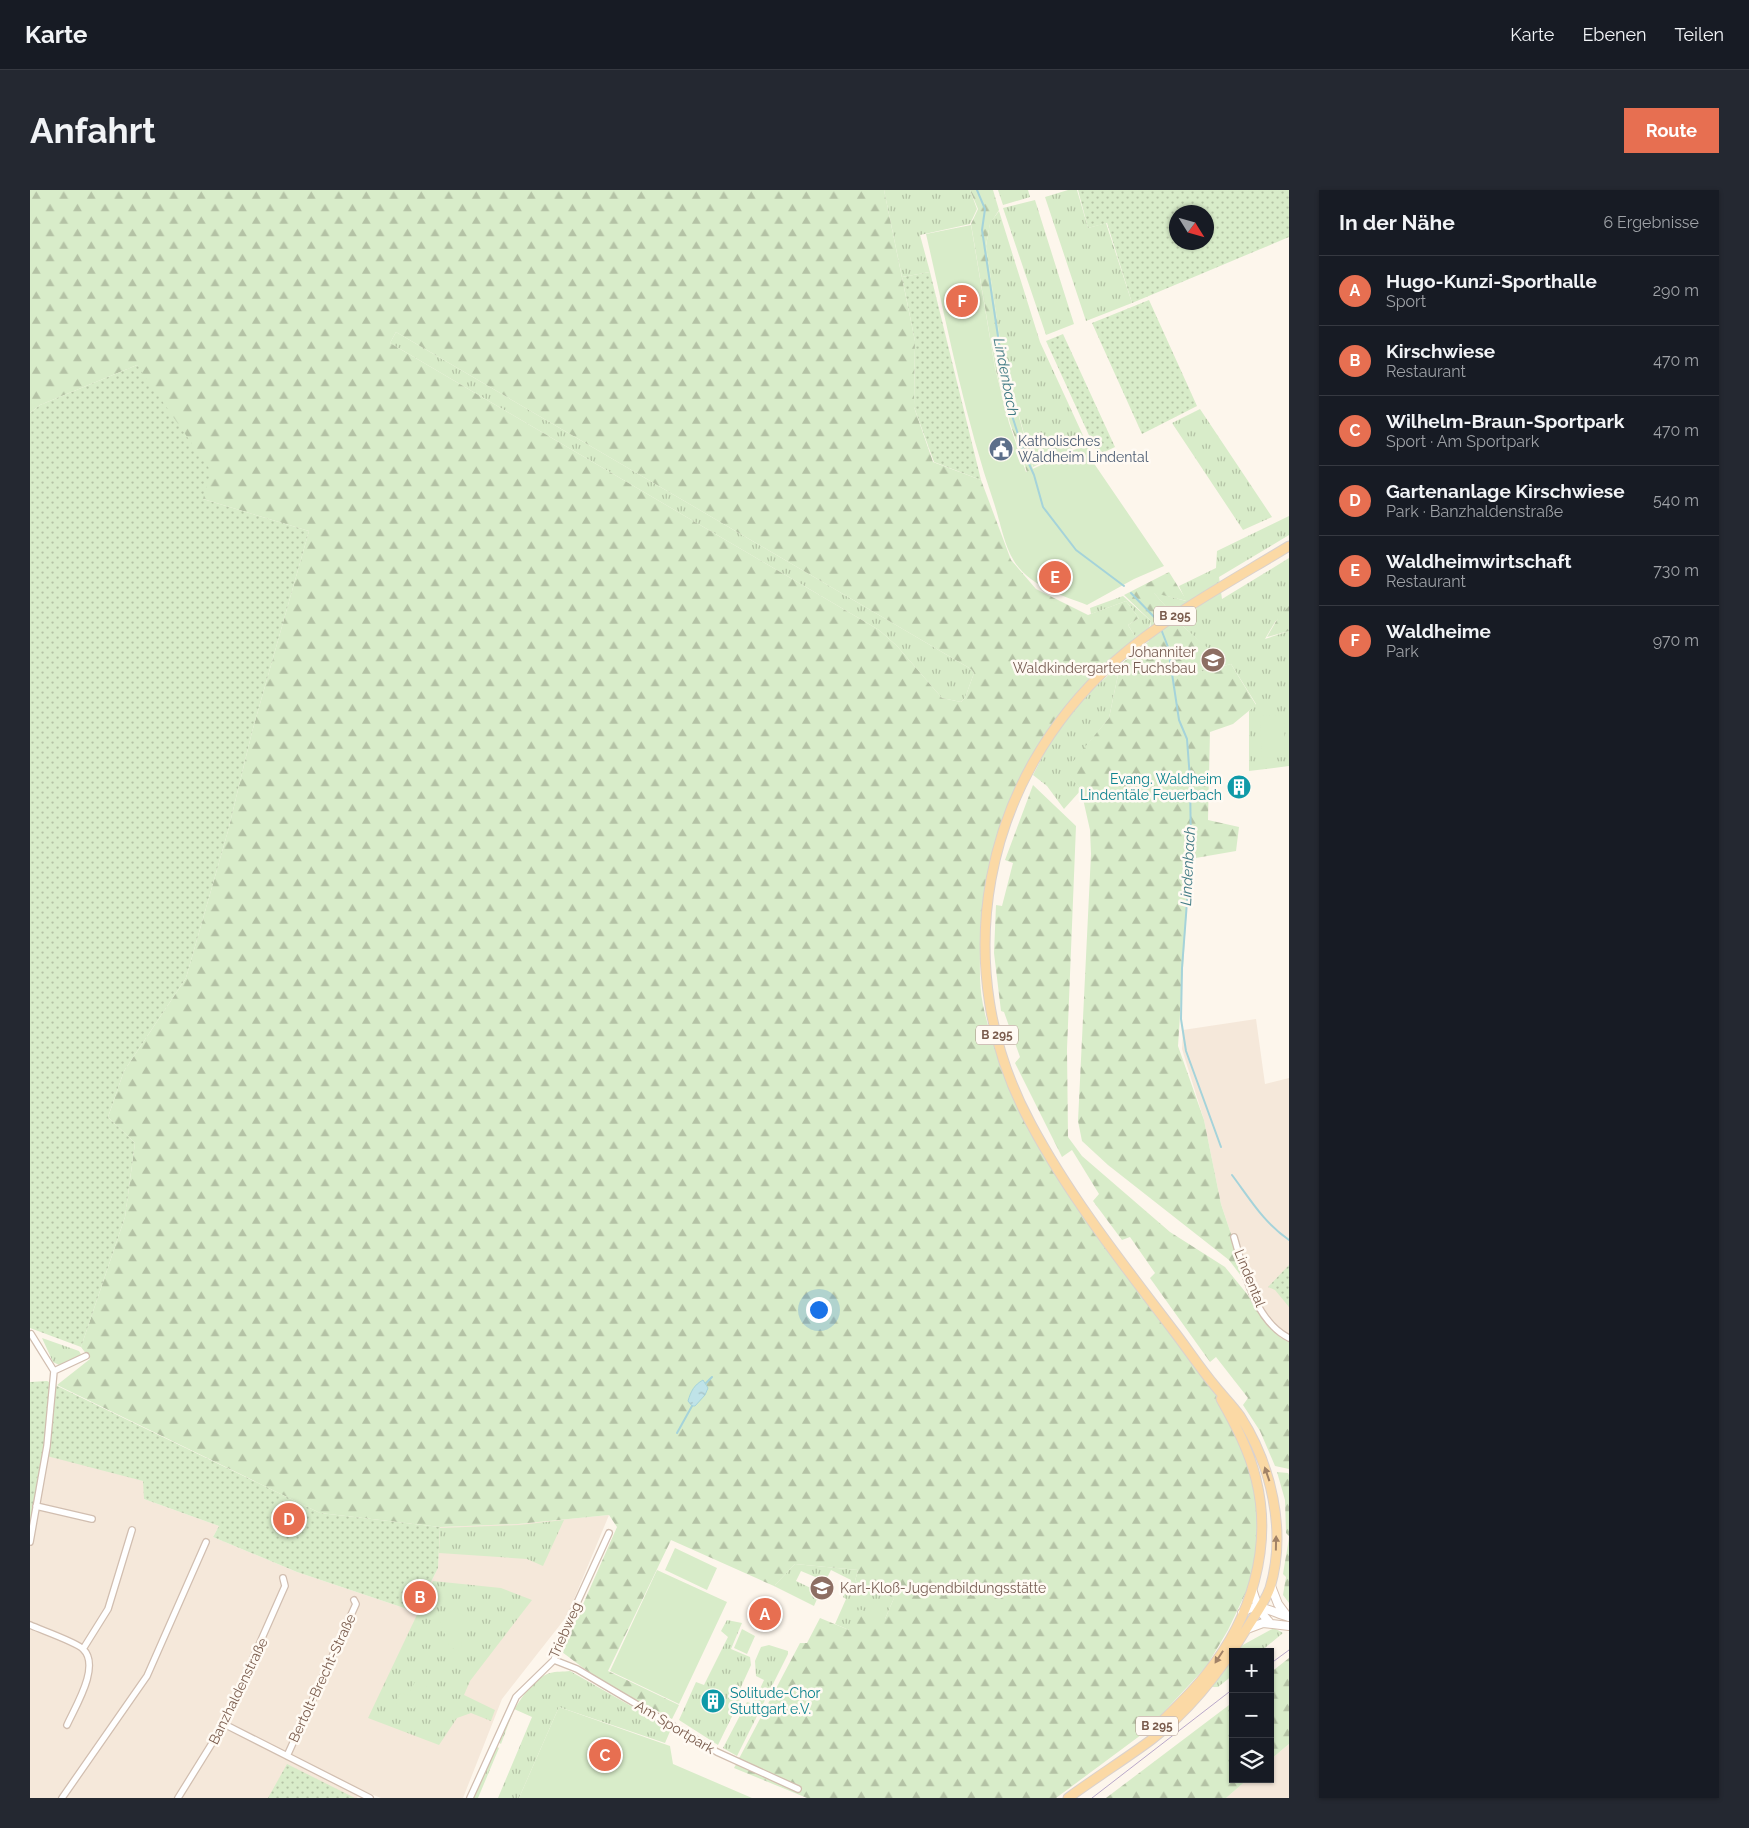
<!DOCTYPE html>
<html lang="de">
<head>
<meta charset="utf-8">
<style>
  body { margin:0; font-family:Raleway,sans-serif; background:#242831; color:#f1f3f6 }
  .controls { position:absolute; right:15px; bottom:15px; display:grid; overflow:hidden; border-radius:0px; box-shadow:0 1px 4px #0004 }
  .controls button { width:45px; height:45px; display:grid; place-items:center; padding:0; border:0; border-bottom:1px solid #363941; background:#171b24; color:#f1f3f6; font:25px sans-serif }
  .compass { position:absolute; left:1139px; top:15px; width:45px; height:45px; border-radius:50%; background:#171b24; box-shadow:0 1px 4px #0004; rotate:127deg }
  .you { position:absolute; left:788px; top:1119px; width:18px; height:18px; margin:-12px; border:4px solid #fff; border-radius:50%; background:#1a73e8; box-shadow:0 0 0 8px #1a73e833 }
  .badge { display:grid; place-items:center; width:32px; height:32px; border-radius:50%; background:#e76f51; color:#fff; font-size:16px; font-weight:700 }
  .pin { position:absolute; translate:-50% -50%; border:2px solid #fff; box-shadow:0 1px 5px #0006 }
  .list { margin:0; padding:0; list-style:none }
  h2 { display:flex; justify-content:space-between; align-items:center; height:65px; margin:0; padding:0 20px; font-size:21px }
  h2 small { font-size:16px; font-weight:400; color:#9ea1a6 }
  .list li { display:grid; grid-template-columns:32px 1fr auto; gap:15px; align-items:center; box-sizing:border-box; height:70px; padding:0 20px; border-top:1px solid #363941 }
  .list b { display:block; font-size:19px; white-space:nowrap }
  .list p { margin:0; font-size:16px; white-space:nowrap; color:#9ea1a6 }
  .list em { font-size:16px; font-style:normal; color:#9ea1a6 }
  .icon { flex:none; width:28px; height:28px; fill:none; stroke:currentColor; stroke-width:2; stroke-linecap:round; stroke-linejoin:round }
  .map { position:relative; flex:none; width:1259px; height:1608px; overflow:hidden; border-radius:0px }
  header { display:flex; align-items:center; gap:30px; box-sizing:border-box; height:70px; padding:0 25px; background:#171b24; border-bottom:1px solid #363941 }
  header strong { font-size:24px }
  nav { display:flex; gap:28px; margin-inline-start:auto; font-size:18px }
  .intro { display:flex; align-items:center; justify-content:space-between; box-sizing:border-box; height:120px; padding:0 30px }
  h1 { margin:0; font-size:35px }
  .button { padding:12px 22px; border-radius:0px; background:#e76f51; color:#fff; font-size:18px; font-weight:700 }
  main { display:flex; gap:30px; padding:0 30px }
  aside { flex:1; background:#171b24; border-radius:0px; box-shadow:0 1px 4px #0004 }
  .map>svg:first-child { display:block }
  .residential { fill:#f5e8da }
  .grass { fill:url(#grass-tufts) }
  .forest { fill:url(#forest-firs); fill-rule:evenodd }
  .park { fill:#d8ecc9 }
  .garden { fill:url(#garden-dots); fill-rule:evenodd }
  .water { fill:url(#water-ripples); stroke:#a5d3da }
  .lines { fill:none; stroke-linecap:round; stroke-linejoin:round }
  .stream { stroke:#a5d3da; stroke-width:2 }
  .minor-casing { stroke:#d1beb0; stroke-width:8 }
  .secondary-casing { stroke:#d6c0b0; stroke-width:10 }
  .primary-casing { stroke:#dad1cd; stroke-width:11 }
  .minor { stroke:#fff; stroke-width:5.5 }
  .secondary { stroke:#fff; stroke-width:8 }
  .primary { stroke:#fbd9a5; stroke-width:9 }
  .tram { stroke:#b9a8c9; stroke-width:1 }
  .oneway { fill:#a18267 }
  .labels { text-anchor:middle; stroke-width:5; stroke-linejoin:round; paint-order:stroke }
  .shield { fill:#fffaf3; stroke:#a28b7f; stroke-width:1 }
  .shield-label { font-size:12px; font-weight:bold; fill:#7a5c4d }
  .service-label { font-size:14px; fill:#4e5e75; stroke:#fffaf3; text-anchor:start }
  .education-label { font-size:14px; fill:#785e54; stroke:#fffaf3; text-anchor:end }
  .culture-label { font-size:14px; fill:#0d838f; stroke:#fffaf3; text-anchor:end }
  .street-label { font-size:14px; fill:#7a5c4d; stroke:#fffaf3 }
  .water-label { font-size:15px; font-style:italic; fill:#437c86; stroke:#fffaf3 }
</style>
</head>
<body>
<header>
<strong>Karte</strong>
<nav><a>Karte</a><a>Ebenen</a><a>Teilen</a></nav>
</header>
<div class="intro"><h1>Anfahrt</h1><a class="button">Route</a></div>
<main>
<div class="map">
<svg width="1259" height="1608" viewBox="0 0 1259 1608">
  <defs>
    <pattern id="grass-tufts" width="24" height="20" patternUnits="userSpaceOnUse" patternTransform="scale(1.25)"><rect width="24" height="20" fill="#d8ecc9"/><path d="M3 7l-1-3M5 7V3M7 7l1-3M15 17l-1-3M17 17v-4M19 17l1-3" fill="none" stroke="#b4c2a5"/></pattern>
    <pattern id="forest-firs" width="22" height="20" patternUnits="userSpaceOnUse" patternTransform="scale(1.25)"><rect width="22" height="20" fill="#d8ecc9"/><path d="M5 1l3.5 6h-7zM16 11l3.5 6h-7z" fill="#b4c2a5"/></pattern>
    <pattern id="garden-dots" width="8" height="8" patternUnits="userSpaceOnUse" patternTransform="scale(1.25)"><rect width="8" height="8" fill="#d8ecc9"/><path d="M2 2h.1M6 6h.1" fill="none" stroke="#b4c2a5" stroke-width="1.8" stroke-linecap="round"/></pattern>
    <pattern id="water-ripples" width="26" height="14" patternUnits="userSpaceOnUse" patternTransform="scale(1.25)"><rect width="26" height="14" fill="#bfe3e8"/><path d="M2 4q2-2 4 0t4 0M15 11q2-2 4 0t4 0" fill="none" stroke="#a0bbbe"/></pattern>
  </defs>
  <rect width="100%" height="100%" fill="#fdf6ec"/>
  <!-- residential -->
  <path class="residential" d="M 1226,829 L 1235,894 L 1259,888 L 1259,1150 L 1250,1146 L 1234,1130 L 1223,1110 L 1191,1014 L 1174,930 L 1152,859 L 1153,840 Z
    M 13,1264 L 114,1291 L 114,1309 L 189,1336 L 183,1347 L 267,1382 L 386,1422 L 408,1378 L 410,1337 L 488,1334 L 579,1325 L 537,1426 L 472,1509 L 433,1608 L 351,1608 L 331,1600 L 327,1608 L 0,1608 L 0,1345 Z
    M 1259,1554 L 1259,1608 L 1196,1608 L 1218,1589 L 1240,1589 L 1240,1570 Z"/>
  <!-- grass -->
  <path class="grass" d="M 854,0 L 940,0 L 947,19 L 940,34 L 890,45 L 900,82 L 872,87 Z
    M 968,0 L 998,0 L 1000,7 L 973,15 Z
    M 1038,0 L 1047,0 L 1058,38 L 1076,33 L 1102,113 L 1056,131 L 1015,7 Z
    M 1005,10 L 1044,134 L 1016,145 L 973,18 Z
    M 969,21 L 1010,152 L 1056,252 L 1003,277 L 972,163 L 956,56 L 960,33 Z
    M 366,142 L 941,479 L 944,483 L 935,508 L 931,512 L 912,508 L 867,456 L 849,440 L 360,153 Z
    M 1170,219 L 1242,327 L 1213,340 L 1142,233 Z
    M 1259,326 L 1259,345 L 1189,387 L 1192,409 L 1259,368 L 1259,417 L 1245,432 L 1235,449 L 1259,441 L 1259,576 L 1219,581 L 1219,521 L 1226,514 L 1201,474 L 1141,490 L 1180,461 L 1155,438 L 1123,402 L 1156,411 L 1149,396 L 1186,378 L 1187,361 Z
    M 1093,406 L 1121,431 L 1118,442 L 1108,451 L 1098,435 L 1109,428 L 1096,411 L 1061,424 L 1060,418 Z
    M 1090,475 L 1079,528 L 1037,580 L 1051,600 L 1034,619 L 1017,596 L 1003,585 L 1023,546 L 1059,502 Z
    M 12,1148 L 49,1161 L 52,1166 L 29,1175 L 23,1172 Z
    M 534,1330 L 513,1376 L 497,1369 L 409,1363 L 410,1338 L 489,1335 Z
    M 765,1374 L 828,1380 L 825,1391 L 864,1408 L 855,1429 L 819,1440 L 805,1434 L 816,1409 L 813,1407 L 821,1390 L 801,1380 L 793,1396 L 788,1394 L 790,1389 L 771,1381 L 766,1391 L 787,1401 L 787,1409 L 784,1416 L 744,1396 Z
    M 403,1391 L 471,1398 L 502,1410 L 440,1491 L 434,1505 L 465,1520 L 461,1531 L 441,1523 L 427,1528 L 409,1555 L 338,1528 Z
    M 697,1430 L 712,1433 L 701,1459 L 720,1467 L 721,1475 L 706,1508 L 710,1510 L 688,1555 L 649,1530 L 666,1492 L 674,1495 L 698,1447 L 691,1441 Z
    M 1244,1438 L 1253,1443 L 1230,1462 L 1207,1462 L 1211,1456 Z
    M 739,1455 L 758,1461 L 758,1464 L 707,1566 L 693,1558 L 717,1512 L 723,1514 L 734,1490 L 726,1486 L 725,1471 L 731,1457 Z
    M 1203,1467 L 1203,1485 L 1188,1497 L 1180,1497 Z
    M 540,1481 L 641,1539 L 635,1553 L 529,1517 L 489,1608 L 468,1608 L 502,1527 L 484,1519 L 471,1554 L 467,1551 C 476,1533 498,1489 520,1483 C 526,1481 533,1482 540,1481 Z
    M 465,1556 L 469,1558 L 448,1608 L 443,1608 Z"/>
  <!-- forest -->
  <path class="forest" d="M 0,0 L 854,0 L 885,151 L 884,217 L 903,272 L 951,290 L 981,370 L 1006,399 L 1058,425 L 1096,411 L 1109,428 L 1098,435 L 1108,451 C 1091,465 1070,478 1055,494 C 989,567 951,660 950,759 C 950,777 949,796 953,815 C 962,858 981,899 999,939 L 1182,1197 L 1219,1276 L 1228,1319 L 1228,1359 L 1217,1400 L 1198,1440 L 1176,1477 L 1115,1542 L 1026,1608 L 777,1608 L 704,1578 L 770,1453 L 777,1453 L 790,1428 L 819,1440 L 829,1419 L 855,1429 L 864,1408 L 825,1391 L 828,1380 L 765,1374 L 744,1396 L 641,1350 L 578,1481 L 649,1515 L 642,1529 L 572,1492 L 532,1462 L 587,1337 L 579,1325 L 488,1334 L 410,1337 L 290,1323 L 27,1195 L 60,1169 L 51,1157 L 95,1027 L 105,953 L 78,927 L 94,881 L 156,788 L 198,641 L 222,542 L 279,341 L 173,309 L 107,175 L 10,215 L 0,223 ZM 366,142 L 941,479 L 944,483 L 935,508 L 931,512 L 912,508 L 867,456 L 849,440 L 360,153 Z
    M 940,0 L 963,0 L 969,20 L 960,34 L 956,55 L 972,163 L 1003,279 L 997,282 L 980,233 L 965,177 L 941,34 L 948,19 Z
    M 1139,382 L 1157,411 L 1124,403 L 1155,438 L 1181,461 L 1143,489 L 1201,474 L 1226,515 L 1203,534 L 1180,542 L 1178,630 L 1209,637 L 1206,661 L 1160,669 L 1148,856 L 1174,930 L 1191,1014 L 1218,1095 L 1199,1070 L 1078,975 L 1052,951 L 1048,931 L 1061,664 L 1060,640 L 1051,600 L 1036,580 L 1079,528 L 1090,475 L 1119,451 L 1121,431 L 1094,405 Z
    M 1259,416 L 1259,441 L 1237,447 L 1248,428 Z
    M 1003,595 L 1046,636 L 1037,859 L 1038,947 L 1052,966 L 1140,1042 L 1195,1077 L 1217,1104 L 1236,1134 L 1251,1148 L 1259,1152 L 1259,1279 L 1245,1276 L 1230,1241 L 1213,1215 L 1218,1208 L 1186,1167 L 1180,1172 L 1120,1088 L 1125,1083 L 1100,1047 L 1092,1050 L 1063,1011 L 1069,1004 L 1042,960 L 1032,967 L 985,873 L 990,867 L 974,822 L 971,821 L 964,763 L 966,715 L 972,716 L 983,673 L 975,670 Z
    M 1247,1282 L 1258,1283 L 1259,1285 L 1259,1346 L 1256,1343 L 1255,1310 Z
    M 1259,1348 L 1259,1413 L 1253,1405 L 1256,1387 L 1253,1384 Z
    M 1259,1468 L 1259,1554 L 1240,1570 L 1240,1483 Z
    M 1203,1512 L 1203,1589 L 1218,1589 L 1196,1608 L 1076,1608 Z"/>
  <!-- park -->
  <path class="park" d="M 941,35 L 965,178 L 979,233 L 996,282 L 1057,254 L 1063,272 L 1134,376 L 1104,389 L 1057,415 C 1031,405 999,396 984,371 C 974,355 970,331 964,313 C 934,226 917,134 896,44 Z
    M 1254,525 L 1255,567 L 1232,568 L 1230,526 Z
    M 645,1358 L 687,1378 L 677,1400 L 635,1380 Z
    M 627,1380 L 697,1412 L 649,1514 L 580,1481 Z
    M 423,1420 L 434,1426 L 431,1448 L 432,1461 L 420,1458 L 409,1429 Z
    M 712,1439 L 725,1446 L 717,1464 L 704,1458 Z
    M 386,1490 L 398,1494 L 384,1519 L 365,1513 L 370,1503 L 378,1505 Z
    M 529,1517 L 640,1556 L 643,1574 L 722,1608 L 489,1608 Z"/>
  <!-- garden -->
  <path class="garden" d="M 1048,0 L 1259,0 L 1259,47 L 1102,113 L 1077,33 L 1058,38 ZM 1146,22 L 1176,22 L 1176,52 L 1146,52 Z
    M 900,82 L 951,290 L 904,272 L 884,217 L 885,151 L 872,87 Z
    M 1119,110 L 1167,216 L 1112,244 L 1062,133 Z
    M 1033,144 L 1085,257 L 1068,265 L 1016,151 Z
    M 107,175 L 181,281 L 173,309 L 279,341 L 222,542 L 198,641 L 156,788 L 94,881 L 78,927 L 105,953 L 95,1027 L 51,1157 L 0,1138 L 0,223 L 10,215 Z
    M 1259,1075 L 1259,1117 L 1245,1100 L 1238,1097 Z
    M 17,1191 L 290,1323 L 410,1337 L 408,1378 L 386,1422 L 267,1382 L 183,1347 L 189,1336 L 114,1309 L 113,1291 L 13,1265 L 0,1345 L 0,1192 Z
    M 257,1574 L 325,1608 L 238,1608 Z"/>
  <!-- water -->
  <path class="water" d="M 673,1190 L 678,1198 L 675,1205 L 665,1216 L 662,1216 L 658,1211 C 661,1201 664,1195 673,1190 Z"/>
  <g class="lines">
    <!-- stream -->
    <path class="stream" d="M 947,0 L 955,19 L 952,40 L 978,213 L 994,263 L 1004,285 L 1013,317 L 1046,360 L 1094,396
      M 1101,403 L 1129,432
      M 1131,439 L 1138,457 L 1149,530 L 1157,549 L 1160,589 L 1161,659 L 1152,778 L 1151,829 L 1156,861 L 1191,957
      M 1202,985 C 1220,1009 1234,1033 1259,1050
      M 676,1193 L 682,1187
      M 647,1243 L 662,1216"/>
    <defs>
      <path id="minor" d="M 1204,1047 C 1214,1081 1224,1130 1259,1148
        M 1,1144 L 24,1181
        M 24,1181 L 56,1166
        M 6,1316 L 62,1329
        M 0,1352 L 17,1256 L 24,1181
        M 0,1435 C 11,1440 46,1452 53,1459 C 71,1476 45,1517 37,1535
        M 53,1459 L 78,1419 L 102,1340
        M 524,1470 L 547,1479 L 687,1562 L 768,1599
        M 194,1534 L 340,1608
        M 257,1566 L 326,1414 L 324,1410
        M 32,1608 L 117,1486 L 176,1352
        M 148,1608 L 194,1534 L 251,1405 L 255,1396 L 253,1388
        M 440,1608 L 486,1507 L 524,1470 L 531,1448 L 579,1343"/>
      <path id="secondary" d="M 1241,1396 L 1248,1414 L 1257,1426
        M 1222,1399 L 1229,1420 L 1240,1433
        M 1212,1423 C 1228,1410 1242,1423 1259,1427
        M 1217,1439 L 1233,1433 L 1259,1436"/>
      <path id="primary" d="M 1123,1540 C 1142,1521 1162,1503 1178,1482 C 1221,1428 1243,1357 1226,1289 C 1219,1260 1205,1234 1191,1209
        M 1038,1608 C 1065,1588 1094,1570 1121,1550 C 1161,1520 1191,1481 1217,1438 C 1225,1425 1235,1412 1240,1398 C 1257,1341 1241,1274 1210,1226 C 1202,1215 1193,1206 1185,1196 C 1170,1178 1157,1158 1143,1140 C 1093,1074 1040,1007 1001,934 C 916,778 952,590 1084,472 C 1136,426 1200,392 1259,356"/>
    </defs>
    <!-- minor casing -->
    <use href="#minor" class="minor-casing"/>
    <!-- secondary casing -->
    <use href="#secondary" class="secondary-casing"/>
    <!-- primary casing -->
    <use href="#primary" class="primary-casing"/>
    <!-- minor -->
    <use href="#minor" class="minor"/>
    <!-- secondary -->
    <use href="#secondary" class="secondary"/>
    <!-- primary -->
    <use href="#primary" class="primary"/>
    <!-- tram -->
    <path class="tram" d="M 1240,1474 L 1259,1460
      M 1062,1608 L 1203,1499"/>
  </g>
  <!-- one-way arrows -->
  <defs><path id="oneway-solid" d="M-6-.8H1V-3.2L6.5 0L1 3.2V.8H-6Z" transform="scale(1.25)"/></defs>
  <g class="oneway">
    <use href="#oneway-solid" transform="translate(1237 1284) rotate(-109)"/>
    <use href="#oneway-solid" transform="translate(1246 1353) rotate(-89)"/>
    <use href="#oneway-solid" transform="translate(1189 1467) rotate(123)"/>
  </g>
  <!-- icons -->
  <defs>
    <symbol id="civic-disc" viewBox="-11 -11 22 22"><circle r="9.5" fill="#5c6f8a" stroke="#fffaf3"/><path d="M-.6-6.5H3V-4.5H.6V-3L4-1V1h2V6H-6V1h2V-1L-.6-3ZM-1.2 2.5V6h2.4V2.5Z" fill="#fff"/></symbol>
    <symbol id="school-disc" viewBox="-11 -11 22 22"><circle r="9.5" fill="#8d6e63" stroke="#fffaf3"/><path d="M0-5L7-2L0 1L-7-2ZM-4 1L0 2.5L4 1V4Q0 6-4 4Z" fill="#fff"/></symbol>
    <symbol id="building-disc" viewBox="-11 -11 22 22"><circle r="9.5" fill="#0f9aa8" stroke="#fffaf3"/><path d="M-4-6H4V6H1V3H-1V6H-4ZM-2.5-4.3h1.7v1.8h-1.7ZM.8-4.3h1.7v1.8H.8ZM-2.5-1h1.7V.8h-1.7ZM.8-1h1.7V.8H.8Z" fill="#fff"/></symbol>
    <symbol id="university-disc" viewBox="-11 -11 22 22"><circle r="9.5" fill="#8d6e63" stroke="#fffaf3"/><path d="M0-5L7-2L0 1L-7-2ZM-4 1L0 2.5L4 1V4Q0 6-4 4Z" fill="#fff"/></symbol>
  </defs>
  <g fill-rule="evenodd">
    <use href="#civic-disc" x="957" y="245" width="28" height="28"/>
    <use href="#school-disc" x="1169" y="456" width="28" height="28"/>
    <use href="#building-disc" x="1195" y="583" width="28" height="28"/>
    <use href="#university-disc" x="778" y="1384" width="28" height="28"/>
    <use href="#building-disc" x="669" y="1497" width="28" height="28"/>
  </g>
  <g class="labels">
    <!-- shield labels -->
    <g class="shield">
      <rect x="1124" y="416.5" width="42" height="19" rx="4"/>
      <rect x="946" y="835.5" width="42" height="19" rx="4"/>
      <rect x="1106" y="1526.5" width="42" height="19" rx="4"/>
    </g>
    <g class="shield-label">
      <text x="1145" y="430">B 295</text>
      <text x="967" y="849">B 295</text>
      <text x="1127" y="1540">B 295</text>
    </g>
    <!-- service labels -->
    <g class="service-label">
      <text x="988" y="256">Katholisches<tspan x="988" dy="16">Waldheim Lindental</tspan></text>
    </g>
    <!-- education labels -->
    <g class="education-label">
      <text x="1166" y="467">Johanniter<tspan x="1166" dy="16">Waldkindergarten Fuchsbau</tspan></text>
      <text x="810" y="1403" text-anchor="start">Karl-Kloß-Jugendbildungsstätte</text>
    </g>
    <!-- culture labels -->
    <g class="culture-label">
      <text x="1192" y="594">Evang. Waldheim<tspan x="1192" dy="16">Lindentäle Feuerbach</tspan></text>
      <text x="700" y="1508" text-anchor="start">Solitude-Chor<tspan x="700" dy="16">Stuttgart e.V.</tspan></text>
    </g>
    <!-- street labels -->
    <g class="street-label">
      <text transform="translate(1220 1088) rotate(68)" y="5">Lindental</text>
      <text transform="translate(535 1440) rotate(-66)" y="5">Triebweg</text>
      <text transform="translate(292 1488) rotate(-65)" y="5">Bertolt-Brecht-Straße</text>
      <text transform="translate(208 1501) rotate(-64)" y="5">Banzhaldenstraße</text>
      <text transform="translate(645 1537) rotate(31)" y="5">Am Sportpark</text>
    </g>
    <!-- water labels -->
    <g class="water-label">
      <text transform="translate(976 187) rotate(79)" y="5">Lindenbach</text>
      <text transform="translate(1158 676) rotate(-87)" y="5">Lindenbach</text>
    </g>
  </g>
</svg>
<div class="controls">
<button>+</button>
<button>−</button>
<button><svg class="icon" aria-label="layers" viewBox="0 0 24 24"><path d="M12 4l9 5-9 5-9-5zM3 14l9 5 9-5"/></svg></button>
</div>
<svg class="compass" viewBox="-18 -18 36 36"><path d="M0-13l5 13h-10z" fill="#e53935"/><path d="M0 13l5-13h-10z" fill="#9ea1a6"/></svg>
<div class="you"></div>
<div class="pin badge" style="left:735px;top:1424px">A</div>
<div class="pin badge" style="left:390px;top:1407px">B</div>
<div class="pin badge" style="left:575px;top:1565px">C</div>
<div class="pin badge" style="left:259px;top:1329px">D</div>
<div class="pin badge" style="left:1025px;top:387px">E</div>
<div class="pin badge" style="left:932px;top:111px">F</div>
</div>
<aside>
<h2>In der Nähe<small>6 Ergebnisse</small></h2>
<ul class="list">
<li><span class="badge">A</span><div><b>Hugo-Kunzi-Sporthalle</b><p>Sport</p></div><em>290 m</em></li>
<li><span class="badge">B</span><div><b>Kirschwiese</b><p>Restaurant</p></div><em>470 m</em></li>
<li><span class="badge">C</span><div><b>Wilhelm-Braun-Sportpark</b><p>Sport · Am Sportpark</p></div><em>470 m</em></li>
<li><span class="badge">D</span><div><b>Gartenanlage Kirschwiese</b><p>Park · Banzhaldenstraße</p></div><em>540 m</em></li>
<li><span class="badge">E</span><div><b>Waldheimwirtschaft</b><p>Restaurant</p></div><em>730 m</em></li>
<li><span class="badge">F</span><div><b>Waldheime</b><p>Park</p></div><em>970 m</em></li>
</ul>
</aside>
</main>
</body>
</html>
